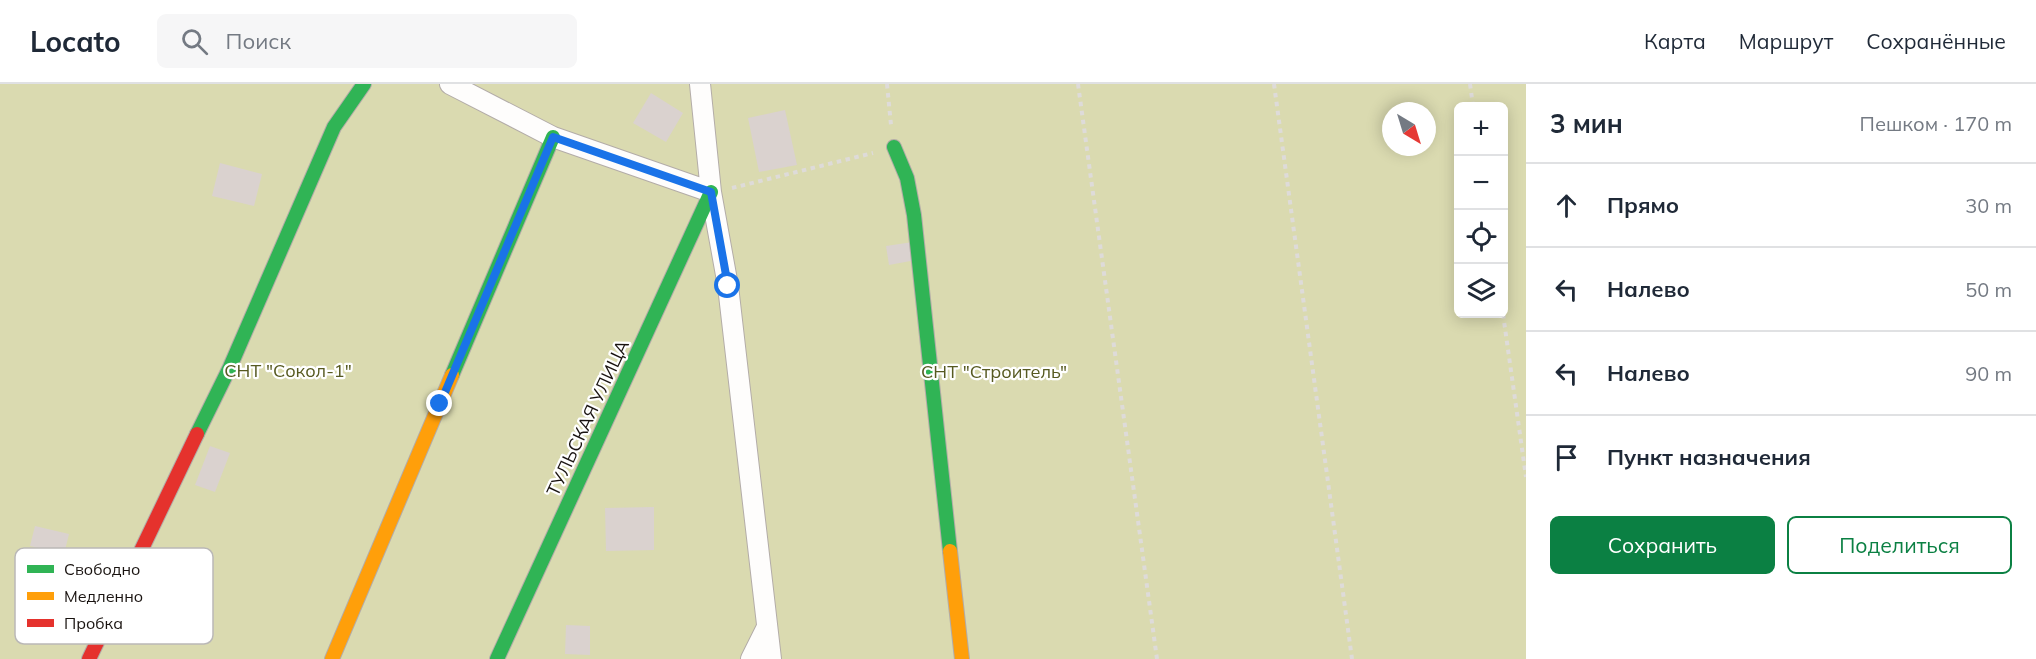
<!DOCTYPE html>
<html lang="ru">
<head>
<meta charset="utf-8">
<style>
  body { margin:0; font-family:Mulish,sans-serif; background:#f6f6f7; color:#1f2937 }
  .controls { position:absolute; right:18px; top:18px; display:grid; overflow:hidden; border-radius:9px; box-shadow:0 3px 15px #0003 }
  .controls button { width:54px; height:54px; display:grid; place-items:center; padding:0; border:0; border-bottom:2px solid #e0e1e3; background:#fff; color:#1f2937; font:30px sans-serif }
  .compass { position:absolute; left:1382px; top:18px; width:54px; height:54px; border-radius:50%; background:#fff; box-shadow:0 3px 15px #0003; rotate:142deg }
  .stop { position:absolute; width:18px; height:18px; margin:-14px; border:4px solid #1a73e8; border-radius:50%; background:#fff }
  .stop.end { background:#1a73e8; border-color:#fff; box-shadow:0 2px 6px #0008 }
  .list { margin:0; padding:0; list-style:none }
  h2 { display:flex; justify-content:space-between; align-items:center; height:78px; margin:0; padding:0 24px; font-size:26px }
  h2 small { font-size:20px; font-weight:400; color:#747a83 }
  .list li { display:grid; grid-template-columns:39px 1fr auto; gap:18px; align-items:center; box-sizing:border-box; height:84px; padding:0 24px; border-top:2px solid #e0e1e3 }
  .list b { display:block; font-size:22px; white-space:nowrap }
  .list em { font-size:20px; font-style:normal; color:#747a83 }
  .actions { display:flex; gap:12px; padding:18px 24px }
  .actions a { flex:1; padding:14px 0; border:2px solid #0b8043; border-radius:9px; text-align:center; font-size:21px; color:#0b8043 }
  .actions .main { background:#0b8043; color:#fff }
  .icon { flex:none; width:33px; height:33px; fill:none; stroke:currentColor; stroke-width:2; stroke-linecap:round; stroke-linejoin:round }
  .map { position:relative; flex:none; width:1526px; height:575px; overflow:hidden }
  header { display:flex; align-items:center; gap:36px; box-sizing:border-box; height:84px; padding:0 30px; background:#fff; border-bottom:2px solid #e0e1e3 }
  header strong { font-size:28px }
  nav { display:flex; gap:33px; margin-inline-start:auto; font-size:21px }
  .search { width:420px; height:54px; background:#f6f6f7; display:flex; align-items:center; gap:15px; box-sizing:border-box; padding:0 21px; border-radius:9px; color:#747a83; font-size:22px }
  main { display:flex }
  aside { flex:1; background:#fff }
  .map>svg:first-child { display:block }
  .green { fill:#dadab0; fill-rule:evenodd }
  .building { fill:#dad2cf }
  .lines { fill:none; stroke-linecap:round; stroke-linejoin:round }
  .street-casing { stroke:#b3aca8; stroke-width:22 }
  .fast-casing { stroke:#b3aca8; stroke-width:16 }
  .slow-casing { stroke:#b3aca8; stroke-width:16 }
  .jam-casing { stroke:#b3aca8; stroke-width:16 }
  .path { stroke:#dedbd9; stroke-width:4; stroke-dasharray:4.5 4.5; stroke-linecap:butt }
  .street { stroke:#fefdfc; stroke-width:20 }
  .fast { stroke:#30b455; stroke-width:14 }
  .slow { stroke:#ff9f0a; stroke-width:14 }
  .jam { stroke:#e5322d; stroke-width:14 }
  .route { stroke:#1a73e8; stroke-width:8 }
  .labels { text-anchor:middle; stroke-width:4.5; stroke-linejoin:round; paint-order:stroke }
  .park-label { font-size:18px; fill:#575a21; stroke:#fff }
  .street-label { font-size:18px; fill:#191310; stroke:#fff }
  .key { fill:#fff; stroke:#bab8b7; stroke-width:1.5 }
  .key-label { font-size:16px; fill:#191310 }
</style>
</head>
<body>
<header>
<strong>Locato</strong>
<div class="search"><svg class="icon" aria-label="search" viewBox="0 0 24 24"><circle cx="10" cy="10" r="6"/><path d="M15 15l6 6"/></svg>Поиск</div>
<nav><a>Карта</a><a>Маршрут</a><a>Сохранённые</a></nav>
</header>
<main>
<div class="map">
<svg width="1526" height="575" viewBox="0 0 1526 575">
  <rect width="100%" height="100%" fill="#f9f1ec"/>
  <!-- green -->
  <path class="green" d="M 0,0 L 1526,0 L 1526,575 L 0,575 ZM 1458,22 L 1504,22 L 1504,230 L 1458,230 ZM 1391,27 L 1427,27 L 1427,63 L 1391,63 Z"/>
  <!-- building -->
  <path class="building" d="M 651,9 L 683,29 L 666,58 L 633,39 Z
    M 785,26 L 797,81 L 759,88 L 748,34 Z
    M 220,79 L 262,90 L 254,122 L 212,112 Z
    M 913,158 L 916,176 L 889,181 L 886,162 Z
    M 210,362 L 230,369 L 215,408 L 195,401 Z
    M 654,423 L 654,466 L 606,467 L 605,424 Z
    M 35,442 L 69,450 L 64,470 L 30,462 Z
    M 566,541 L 590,542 L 590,571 L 565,570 Z"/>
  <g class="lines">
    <defs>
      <path id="street" d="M 450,0 L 553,53 L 711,108 L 700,0
        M 711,108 L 728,202 L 771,575
        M 751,575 L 767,543"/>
      <path id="fast" d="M 894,63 L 907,94 L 914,131 L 950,467
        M 452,291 L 553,53
        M 197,350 L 230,283 L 334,43 L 364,0
        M 497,575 L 711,108"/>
      <path id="slow" d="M 950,467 L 962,575
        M 332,575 L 452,291"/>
      <path id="jam" d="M 89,575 L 197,350"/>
    </defs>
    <!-- street casing -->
    <use href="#street" class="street-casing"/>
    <!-- fast casing -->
    <use href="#fast" class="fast-casing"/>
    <!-- slow casing -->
    <use href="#slow" class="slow-casing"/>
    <!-- jam casing -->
    <use href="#jam" class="jam-casing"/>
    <!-- path -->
    <path class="path" d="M 887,0 L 891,41
      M 1078,0 L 1157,575
      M 1274,0 L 1352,575
      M 1470,0 L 1473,22
      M 732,104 L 873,69
      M 1503,230 L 1526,393"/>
    <!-- street -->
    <use href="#street" class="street"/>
    <!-- fast -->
    <use href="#fast" class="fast"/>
    <!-- slow -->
    <use href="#slow" class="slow"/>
    <!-- jam -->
    <use href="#jam" class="jam"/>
  </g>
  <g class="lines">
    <!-- route -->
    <path class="route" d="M 440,320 L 553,53 L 711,108 L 728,202"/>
  </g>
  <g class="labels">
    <!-- park labels -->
    <g class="park-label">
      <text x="288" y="293">СНТ "Сокол-1"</text>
      <text x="994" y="294">СНТ "Строитель"</text>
    </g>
    <!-- street labels -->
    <g class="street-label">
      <text transform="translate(588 334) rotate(-65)" y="6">ТУЛЬСКАЯ УЛИЦА</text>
    </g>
  </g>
  <!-- legend -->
  <rect x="15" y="464" width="198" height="96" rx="9" class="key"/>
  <rect x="27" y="481" width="27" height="8" fill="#30b455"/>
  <rect x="27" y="508" width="27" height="8" fill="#ff9f0a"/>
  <rect x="27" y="535" width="27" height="8" fill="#e5322d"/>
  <g class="key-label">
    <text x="64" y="491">Свободно</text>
    <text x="64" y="518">Медленно</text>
    <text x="64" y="545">Пробка</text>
  </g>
</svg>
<div class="controls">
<button>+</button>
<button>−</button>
<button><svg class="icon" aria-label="locate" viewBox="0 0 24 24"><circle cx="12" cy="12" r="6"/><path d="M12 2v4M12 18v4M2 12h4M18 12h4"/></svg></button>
<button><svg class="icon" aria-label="layers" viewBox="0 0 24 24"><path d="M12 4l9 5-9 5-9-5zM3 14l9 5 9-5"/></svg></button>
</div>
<svg class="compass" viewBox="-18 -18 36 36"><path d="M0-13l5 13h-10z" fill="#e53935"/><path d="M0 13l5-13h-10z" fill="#747a83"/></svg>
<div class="stop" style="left:728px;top:202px"></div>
<div class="stop end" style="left:440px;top:320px"></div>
</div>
<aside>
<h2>3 мин<small>Пешком · 170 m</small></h2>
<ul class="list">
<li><svg class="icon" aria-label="ahead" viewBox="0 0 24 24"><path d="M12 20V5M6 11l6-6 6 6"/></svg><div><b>Прямо</b></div><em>30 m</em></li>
<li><svg class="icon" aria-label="left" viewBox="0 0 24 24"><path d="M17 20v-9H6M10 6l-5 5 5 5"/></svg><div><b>Налево</b></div><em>50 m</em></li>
<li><svg class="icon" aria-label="left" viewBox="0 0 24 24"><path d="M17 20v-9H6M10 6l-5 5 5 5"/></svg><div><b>Налево</b></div><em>90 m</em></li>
<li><svg class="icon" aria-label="arrive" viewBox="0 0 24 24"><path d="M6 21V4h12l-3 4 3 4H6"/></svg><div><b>Пункт назначения</b></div></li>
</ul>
<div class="actions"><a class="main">Сохранить</a><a>Поделиться</a></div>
</aside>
</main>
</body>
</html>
